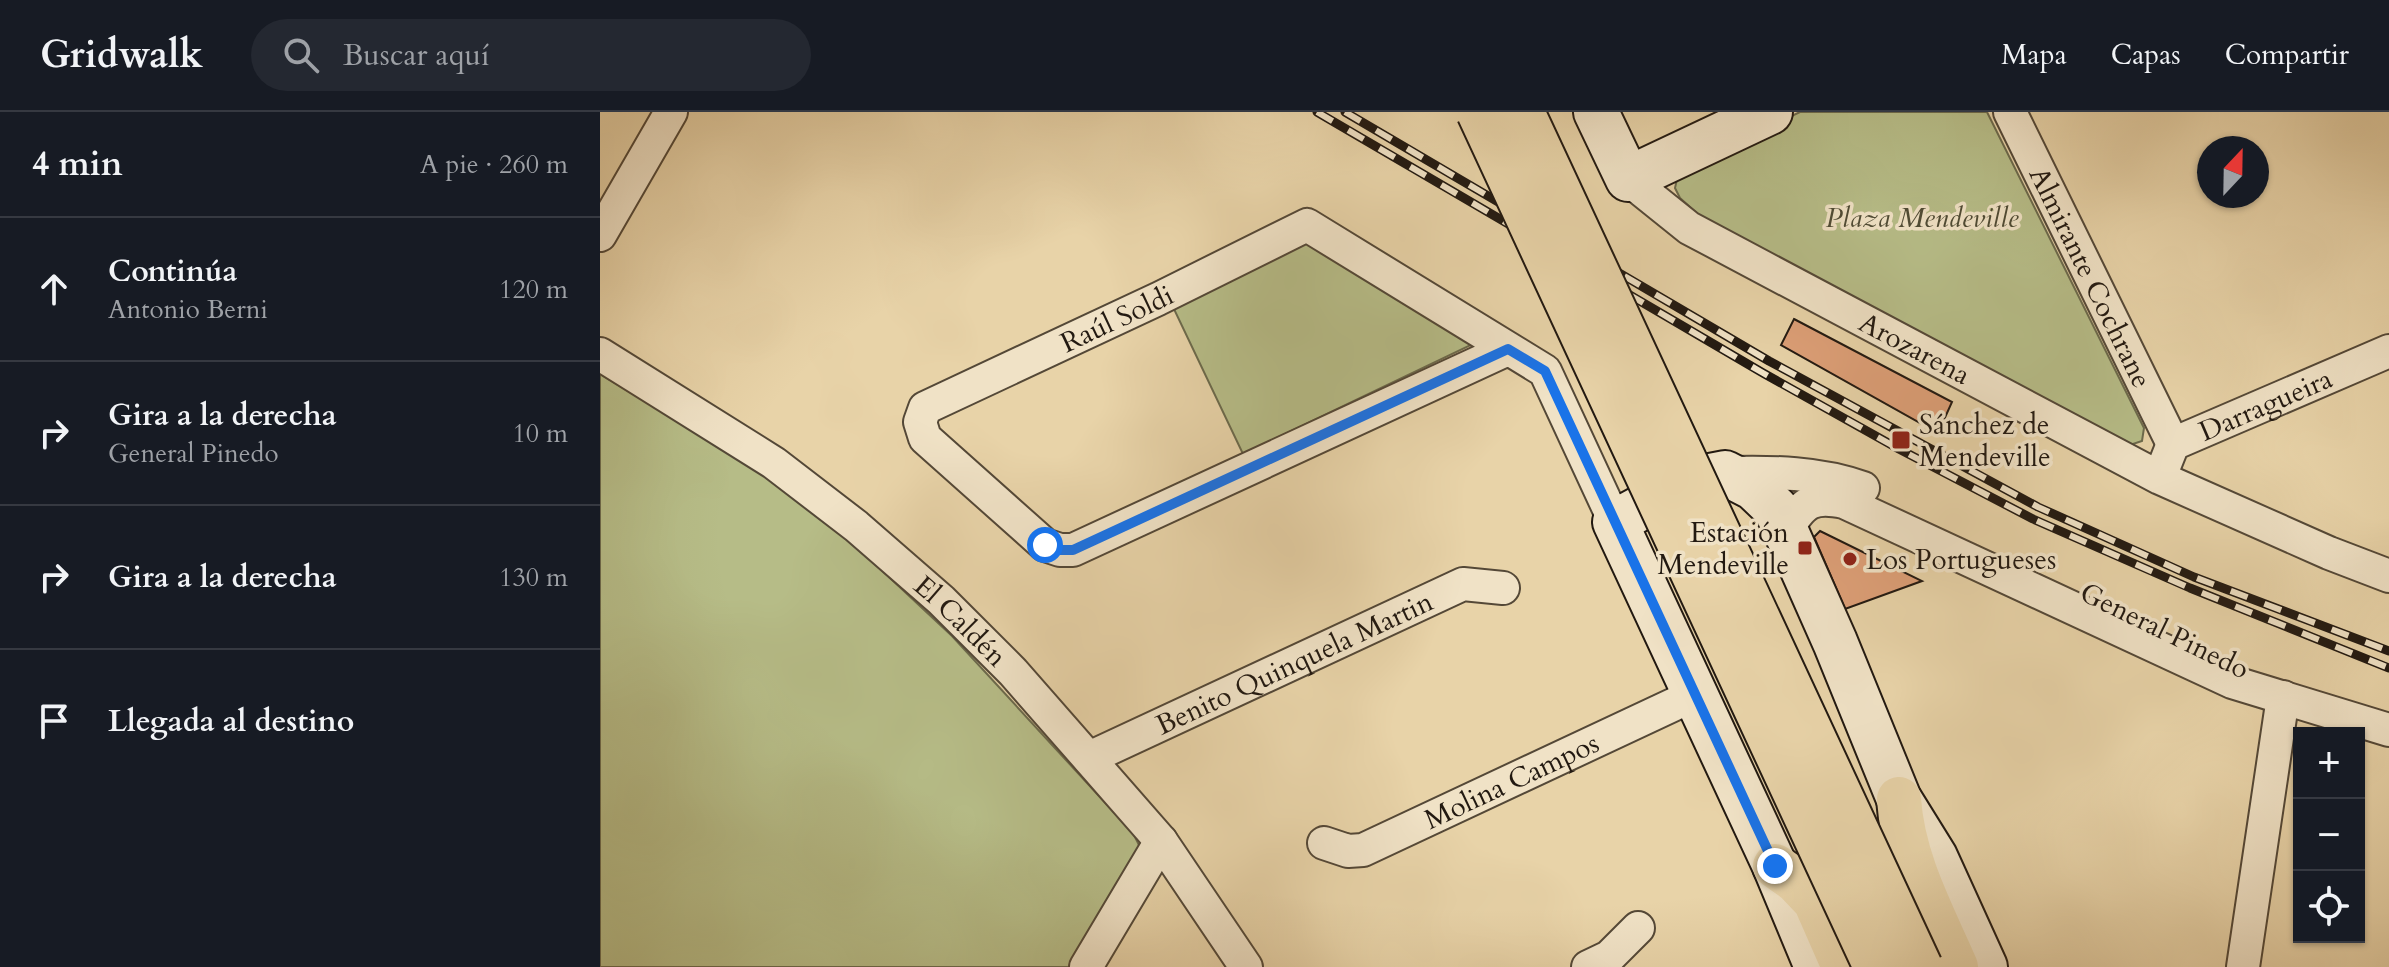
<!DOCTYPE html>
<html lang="es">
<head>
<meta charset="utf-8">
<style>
  body { margin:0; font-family:Cardo,serif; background:#242831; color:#f1f3f6 }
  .controls { position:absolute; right:24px; bottom:24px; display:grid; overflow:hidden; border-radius:0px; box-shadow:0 2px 6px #0004 }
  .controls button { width:72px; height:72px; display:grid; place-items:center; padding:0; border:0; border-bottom:2px solid #363941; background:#171b24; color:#f1f3f6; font:40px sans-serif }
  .compass { position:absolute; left:1597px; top:24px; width:72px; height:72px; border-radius:50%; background:#171b24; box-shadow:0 2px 6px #0004; rotate:22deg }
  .stop { position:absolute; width:24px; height:24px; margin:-18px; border:6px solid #1a73e8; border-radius:50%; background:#fff }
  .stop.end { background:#1a73e8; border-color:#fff; box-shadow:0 2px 8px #0008 }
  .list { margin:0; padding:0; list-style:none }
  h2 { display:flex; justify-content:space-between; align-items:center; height:104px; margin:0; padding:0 32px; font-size:34px }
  h2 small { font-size:26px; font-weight:400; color:#9ea1a6 }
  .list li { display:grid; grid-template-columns:52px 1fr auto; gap:24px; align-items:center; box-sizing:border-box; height:144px; padding:0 32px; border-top:2px solid #363941 }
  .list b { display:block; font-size:30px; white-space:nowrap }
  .list p { margin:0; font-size:26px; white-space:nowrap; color:#9ea1a6 }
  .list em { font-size:26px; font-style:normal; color:#9ea1a6 }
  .icon { flex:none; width:44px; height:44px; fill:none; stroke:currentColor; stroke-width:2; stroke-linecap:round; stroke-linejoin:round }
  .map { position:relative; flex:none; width:1789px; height:855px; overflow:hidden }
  header { display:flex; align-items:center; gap:48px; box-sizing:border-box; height:112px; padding:0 40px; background:#171b24; border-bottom:2px solid #363941 }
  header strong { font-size:38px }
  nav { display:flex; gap:44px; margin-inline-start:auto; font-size:28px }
  .search { width:560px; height:72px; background:#242831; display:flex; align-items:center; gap:20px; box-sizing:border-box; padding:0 28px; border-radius:44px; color:#9ea1a6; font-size:30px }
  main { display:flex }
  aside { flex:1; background:#171b24 }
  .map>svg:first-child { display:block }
  .green { fill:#b6bc87; stroke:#6c6a4c; stroke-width:2 }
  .building { fill:#dd9f77; stroke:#221911; stroke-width:2 }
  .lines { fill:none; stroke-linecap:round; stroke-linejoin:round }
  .street-casing { stroke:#544837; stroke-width:36 }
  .secondary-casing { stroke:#221911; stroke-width:48 }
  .primary-casing { stroke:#221911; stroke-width:48 }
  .street { stroke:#f0e2c6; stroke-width:32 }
  .secondary { stroke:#f0e2c6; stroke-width:44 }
  .primary { stroke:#e8d3a8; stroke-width:44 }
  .rail-casing { stroke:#221911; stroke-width:9 }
  .rail { stroke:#f0e2c6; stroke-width:6; stroke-dasharray:18; stroke-linecap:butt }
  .primary-bridge-casing { stroke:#221911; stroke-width:48; stroke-linecap:butt }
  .primary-bridge { stroke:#e8d3a8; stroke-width:44 }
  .route { stroke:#1a73e8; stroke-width:10 }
  .poi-dot { fill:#8f2418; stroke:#f0e2c6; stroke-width:3 }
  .labels { text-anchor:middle; stroke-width:7; stroke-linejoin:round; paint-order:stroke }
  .park-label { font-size:28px; font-style:italic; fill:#4e4a34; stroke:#f0e2c6 }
  .street-label { font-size:28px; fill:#221911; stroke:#f0e2c6 }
  .poi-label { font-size:28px; fill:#221911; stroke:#f0e2c6; text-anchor:start }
</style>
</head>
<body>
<header>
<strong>Gridwalk</strong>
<div class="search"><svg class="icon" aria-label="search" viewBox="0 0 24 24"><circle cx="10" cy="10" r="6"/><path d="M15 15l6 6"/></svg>Buscar aquí</div>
<nav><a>Mapa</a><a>Capas</a><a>Compartir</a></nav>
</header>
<main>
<aside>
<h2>4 min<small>A pie · 260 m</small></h2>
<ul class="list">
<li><svg class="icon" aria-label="ahead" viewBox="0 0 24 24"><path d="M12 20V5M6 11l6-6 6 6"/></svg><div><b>Continúa</b><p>Antonio Berni</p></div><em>120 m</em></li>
<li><svg class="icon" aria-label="right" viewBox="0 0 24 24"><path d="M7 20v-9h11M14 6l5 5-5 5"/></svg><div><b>Gira a la derecha</b><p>General Pinedo</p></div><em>10 m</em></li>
<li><svg class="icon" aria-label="right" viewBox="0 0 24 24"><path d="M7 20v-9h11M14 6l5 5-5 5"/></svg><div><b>Gira a la derecha</b></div><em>130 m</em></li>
<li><svg class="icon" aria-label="arrive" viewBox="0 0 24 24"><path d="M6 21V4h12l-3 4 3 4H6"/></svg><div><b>Llegada al destino</b></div></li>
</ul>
</aside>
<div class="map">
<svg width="1789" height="855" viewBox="0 0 1789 855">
  <rect width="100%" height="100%" fill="#e8d3a8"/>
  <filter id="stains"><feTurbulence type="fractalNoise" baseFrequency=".0025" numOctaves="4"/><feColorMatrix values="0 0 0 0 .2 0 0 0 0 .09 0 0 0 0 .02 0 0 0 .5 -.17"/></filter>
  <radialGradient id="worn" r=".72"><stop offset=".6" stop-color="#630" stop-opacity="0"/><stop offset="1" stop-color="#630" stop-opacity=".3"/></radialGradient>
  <!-- green -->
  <path class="green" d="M 1200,0 L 1387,0 L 1544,316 L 1542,329 L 1530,333 L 1511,327 L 1100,104 L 1080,86 L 1075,76 L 1077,67 L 1091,51 Z
    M 704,129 L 873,232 L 643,342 L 573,195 Z
    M 0,262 L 169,364 L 259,437 L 352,524 L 533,721 L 539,733 L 537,745 L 471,855 L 0,855 Z"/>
  <!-- building -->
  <path class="building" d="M 1194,207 L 1352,290 L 1338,321 L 1181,233 Z
    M 1220,419 L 1322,469 L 1245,497 L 1214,425 Z"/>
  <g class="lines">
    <defs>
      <g id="street">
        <path id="s1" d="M 1410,0 L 1573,332"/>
        <path id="s2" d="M 1028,67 L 1089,116 L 1560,366 L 1729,441 L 1789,464"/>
        <path d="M 0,123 L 71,0"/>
        <path id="s3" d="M 908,237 L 473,438 L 460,438 L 445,433 L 325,326 L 320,310 L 325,296 L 558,187 L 707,113 L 945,259 L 1015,410"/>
        <path id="s4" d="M 0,242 L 174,351 L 256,414 L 341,488 L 413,560 L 561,729 L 646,855"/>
        <path id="s5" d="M 1565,352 L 1573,332 L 1789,239"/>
        <path d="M 1127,361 C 1173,360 1219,360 1263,376"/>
        <path d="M 1187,417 C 1203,391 1212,383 1244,390 L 1632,570 L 1789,618"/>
        <path id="s6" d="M 489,646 L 863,472 L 903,476"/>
        <path id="s7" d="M 724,731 L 748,739 L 763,738 L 1094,583"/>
        <path d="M 486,855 L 561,729"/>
        <path d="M 988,855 L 1009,845 L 1038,816"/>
        <path d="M 1643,855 L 1683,585"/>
      </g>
      <path id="secondary" d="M 996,0 L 1028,67 L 1170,0
        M 1217,855 L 1175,754 L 1015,410 L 1094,367 L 1125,361 L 1154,376 L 1176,397 L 1235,530 L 1299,687 L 1335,745 L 1385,855"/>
      <path id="primary" d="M 1299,687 C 1303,748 1332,800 1356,855
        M 1175,754 L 1196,769 L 1215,789 L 1244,855"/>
    </defs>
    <!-- street casing -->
    <use href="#street" class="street-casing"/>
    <!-- secondary casing -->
    <use href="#secondary" class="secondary-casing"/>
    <!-- primary casing -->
    <use href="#primary" class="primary-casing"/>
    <!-- street -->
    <use href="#street" class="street"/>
    <!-- secondary -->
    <use href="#secondary" class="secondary"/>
    <!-- primary -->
    <use href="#primary" class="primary"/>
    <defs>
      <path id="rail" d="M 717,0 L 1163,261 L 1299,337 L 1433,407 L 1590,476 L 1789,556
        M 745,0 L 1169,249 L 1438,395 L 1594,465 L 1789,539"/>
    </defs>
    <!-- rail casing -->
    <use href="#rail" class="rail-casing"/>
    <!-- rail -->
    <use href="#rail" class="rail"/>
    <defs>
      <path id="primary-bridge" d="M 879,0 L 1276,855
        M 922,0 L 1320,855"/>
    </defs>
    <!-- primary-bridge casing -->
    <use href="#primary-bridge" class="primary-bridge-casing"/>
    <!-- primary-bridge -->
    <use href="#primary-bridge" class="primary-bridge"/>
  </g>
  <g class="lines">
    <!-- route -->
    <path class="route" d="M 445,433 L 460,438 L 473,438 L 908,237 L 945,259 L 1175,754"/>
  </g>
  <!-- markers -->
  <g class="poi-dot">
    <rect x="1291" y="318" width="20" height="20" rx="4"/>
    <rect x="1197" y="428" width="16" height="16" rx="4"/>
    <circle cx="1250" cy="447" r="8"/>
  </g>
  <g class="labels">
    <!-- park labels -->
    <g class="park-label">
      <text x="1322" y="115">Plaza Mendeville</text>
    </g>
    <!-- street labels -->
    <g class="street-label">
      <text dy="10" stroke="none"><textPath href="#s1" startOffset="184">Almirante Cochrane</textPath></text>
      <text dy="10" stroke="none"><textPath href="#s3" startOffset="912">Raúl Soldi</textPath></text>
      <text dy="10" stroke="none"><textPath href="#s2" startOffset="334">Arozarena</textPath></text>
      <text dy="10" stroke="none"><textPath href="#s5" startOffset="122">Darragueira</textPath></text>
      <text dy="10" stroke="none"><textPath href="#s4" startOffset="450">El Caldén</textPath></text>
      <text transform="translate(1565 518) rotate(26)" y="10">General Pinedo</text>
      <text dy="10" stroke="none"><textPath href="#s6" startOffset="226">Benito Quinquela Martin</textPath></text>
      <text dy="10" stroke="none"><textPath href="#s7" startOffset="204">Molina Campos</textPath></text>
    </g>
    <!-- poi labels -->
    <g class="poi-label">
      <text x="1319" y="322">Sánchez de<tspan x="1319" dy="32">Mendeville</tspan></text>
      <text x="1189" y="430" text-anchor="end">Estación<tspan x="1189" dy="32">Mendeville</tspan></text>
      <text x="1266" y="457">Los Portugueses</text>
    </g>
  </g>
  <rect width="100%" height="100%" filter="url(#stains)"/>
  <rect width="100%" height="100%" fill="url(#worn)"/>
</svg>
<div class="controls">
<button>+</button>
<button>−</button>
<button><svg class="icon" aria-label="locate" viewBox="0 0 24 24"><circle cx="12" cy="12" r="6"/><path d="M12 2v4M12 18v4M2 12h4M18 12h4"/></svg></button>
</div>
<svg class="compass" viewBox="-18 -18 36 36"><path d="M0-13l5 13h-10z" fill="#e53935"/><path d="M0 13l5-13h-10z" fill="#9ea1a6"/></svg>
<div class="stop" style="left:445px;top:433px"></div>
<div class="stop end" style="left:1175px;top:754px"></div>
</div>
</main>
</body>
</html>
